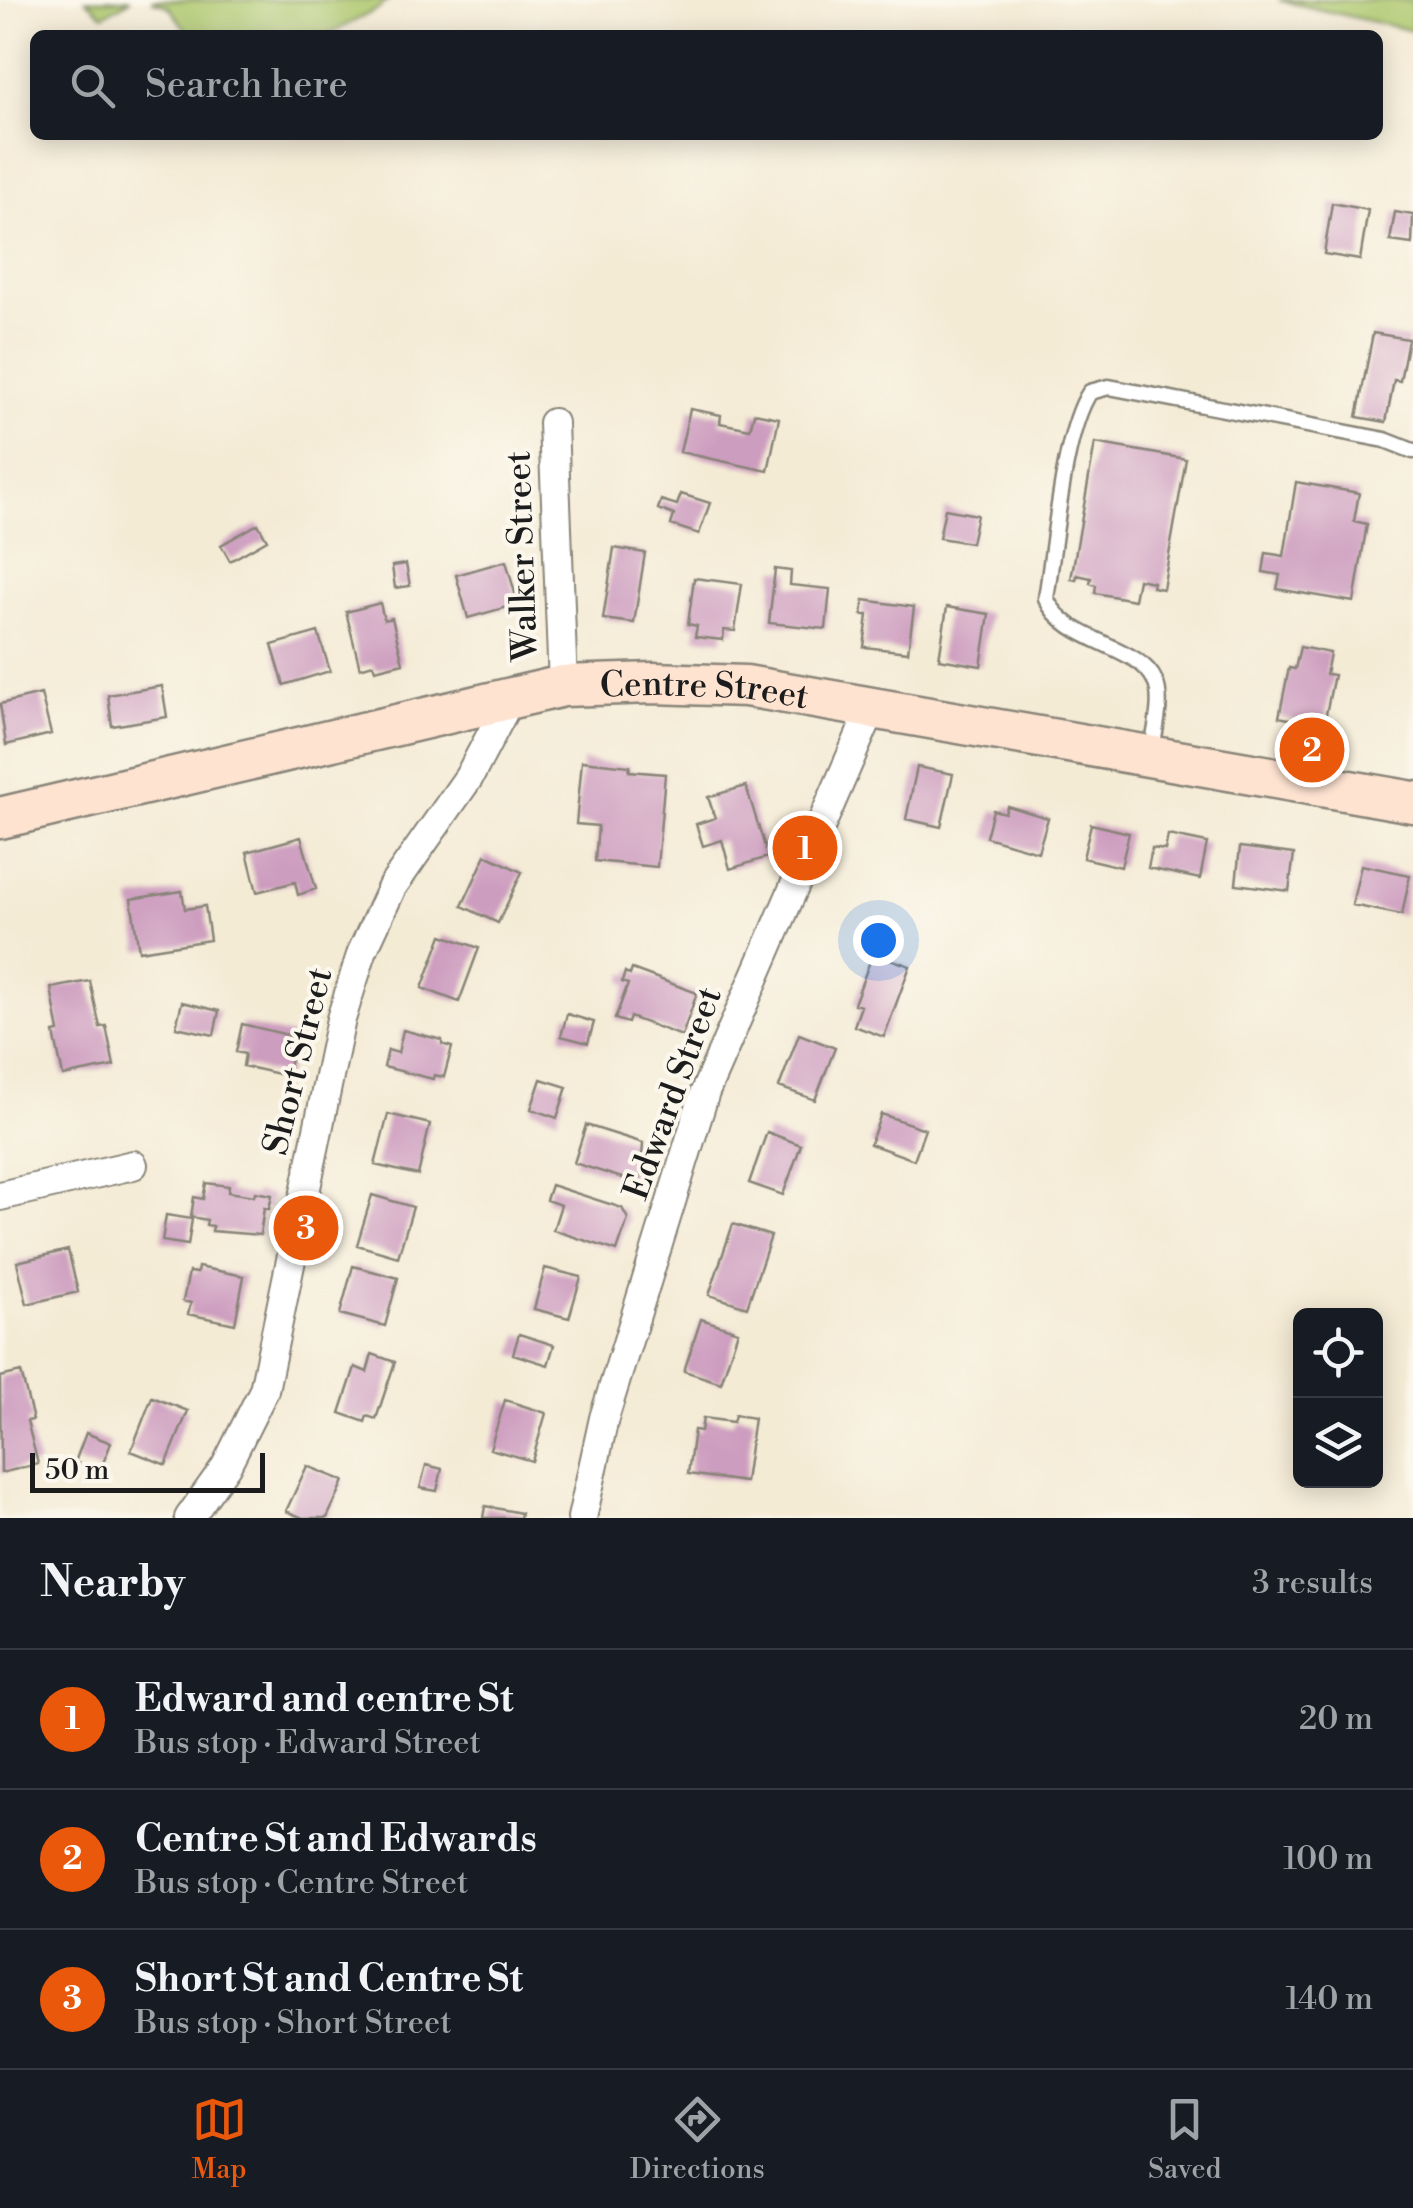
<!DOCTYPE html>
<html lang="en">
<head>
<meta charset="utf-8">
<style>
  body { margin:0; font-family:"Libre Bodoni",serif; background:#242831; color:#f1f3f6 }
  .controls { position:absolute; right:30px; bottom:30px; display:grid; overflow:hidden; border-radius:15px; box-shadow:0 5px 25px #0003 }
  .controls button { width:90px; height:90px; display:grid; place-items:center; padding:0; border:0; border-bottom:2px solid #363941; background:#171b24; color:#f1f3f6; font:50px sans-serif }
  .scale { position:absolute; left:30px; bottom:25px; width:235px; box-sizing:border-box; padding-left:10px; border:5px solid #1c1c1c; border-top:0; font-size:28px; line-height:35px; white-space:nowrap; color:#1c1c1c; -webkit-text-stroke:8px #fbf7ec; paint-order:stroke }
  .you { position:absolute; left:878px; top:940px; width:35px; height:35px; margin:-25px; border:8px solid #fff; border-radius:50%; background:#1a73e8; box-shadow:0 0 0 15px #1a73e833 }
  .badge { display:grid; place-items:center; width:65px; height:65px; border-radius:50%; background:#ea580c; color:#fff; font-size:32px; font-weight:700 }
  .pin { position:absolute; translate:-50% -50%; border:5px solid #fff; box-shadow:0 2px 10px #0006 }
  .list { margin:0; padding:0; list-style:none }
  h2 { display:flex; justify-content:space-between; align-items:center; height:130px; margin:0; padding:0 40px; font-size:42px }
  h2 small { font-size:32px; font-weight:400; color:#9ea1a6 }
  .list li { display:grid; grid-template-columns:65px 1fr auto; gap:30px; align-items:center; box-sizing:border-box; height:140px; padding:0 40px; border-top:2px solid #363941 }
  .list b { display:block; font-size:38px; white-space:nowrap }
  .list p { margin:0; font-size:32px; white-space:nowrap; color:#9ea1a6 }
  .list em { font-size:32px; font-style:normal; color:#9ea1a6 }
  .icon { flex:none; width:55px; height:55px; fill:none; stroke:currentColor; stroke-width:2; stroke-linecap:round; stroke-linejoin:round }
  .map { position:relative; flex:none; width:1413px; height:1518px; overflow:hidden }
  .search { position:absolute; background:#171b24; box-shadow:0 5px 25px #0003; left:30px; right:30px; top:30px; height:110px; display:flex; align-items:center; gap:25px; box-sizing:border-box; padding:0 35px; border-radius:15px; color:#9ea1a6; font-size:38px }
  .sheet { height:550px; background:#171b24 }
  nav { display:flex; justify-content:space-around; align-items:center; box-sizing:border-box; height:140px; border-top:2px solid #363941; background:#171b24; font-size:28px; color:#9ea1a6 }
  nav a { display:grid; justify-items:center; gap:5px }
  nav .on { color:#ea580c }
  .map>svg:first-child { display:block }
  .green { fill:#adc86e; stroke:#647245; stroke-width:2.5 }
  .building { fill:#cd9dbf }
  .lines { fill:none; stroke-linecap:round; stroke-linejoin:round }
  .service-casing { stroke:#888478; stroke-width:19 }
  .minor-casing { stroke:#888478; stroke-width:32 }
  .secondary-casing { stroke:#888478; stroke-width:45 }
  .service { stroke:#fff; stroke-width:14 }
  .minor { stroke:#fff; stroke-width:28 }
  .secondary { stroke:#fee3d1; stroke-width:40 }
  .labels { text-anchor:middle; stroke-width:8; stroke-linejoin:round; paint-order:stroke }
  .street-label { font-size:35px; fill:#1c1c1c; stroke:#fbf7ec }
</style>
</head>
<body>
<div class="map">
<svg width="1413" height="1518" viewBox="0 0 1413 1518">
  <rect width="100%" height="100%" fill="#fbf7ec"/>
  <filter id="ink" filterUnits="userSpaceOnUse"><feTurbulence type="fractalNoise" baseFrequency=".01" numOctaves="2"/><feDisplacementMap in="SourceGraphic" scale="20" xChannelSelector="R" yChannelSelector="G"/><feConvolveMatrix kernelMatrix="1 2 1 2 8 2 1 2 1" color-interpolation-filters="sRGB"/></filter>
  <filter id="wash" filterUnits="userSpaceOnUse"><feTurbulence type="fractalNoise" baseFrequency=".0048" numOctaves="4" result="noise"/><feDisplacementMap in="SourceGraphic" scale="40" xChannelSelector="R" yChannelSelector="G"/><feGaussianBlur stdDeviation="2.25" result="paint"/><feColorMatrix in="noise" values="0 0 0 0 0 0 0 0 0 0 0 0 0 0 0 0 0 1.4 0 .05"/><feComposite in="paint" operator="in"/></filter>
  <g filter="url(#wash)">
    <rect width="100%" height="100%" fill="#f4ebd5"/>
    <!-- green -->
    <path class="green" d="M 86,0 L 131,0 L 103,15 Z
      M 151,0 L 388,0 L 378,9 L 327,35 L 190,35 L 169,7 Z
      M 1278,0 L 1413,0 L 1413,31 Z"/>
    <g id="blocks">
      <!-- building -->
      <path class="building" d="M 1332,203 L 1368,210 L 1360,260 L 1324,254 Z
        M 1395,212 L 1413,215 L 1412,244 L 1390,241 Z
        M 1373,333 L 1408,339 L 1400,381 L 1394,380 L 1386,422 L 1357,417 Z
        M 690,409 L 721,415 L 720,423 L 750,429 L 754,413 L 779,418 L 768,471 L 680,452 Z
        M 1095,443 L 1186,459 L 1163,589 L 1152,587 L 1153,582 L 1138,579 L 1134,600 L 1095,593 L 1096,585 L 1090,583 L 1091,578 L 1077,575 L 1076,580 L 1071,579 Z
        M 1296,482 L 1359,493 L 1354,521 L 1367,524 L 1354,602 L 1277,589 L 1280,575 L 1263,572 L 1266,553 L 1284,556 Z
        M 681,494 L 710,503 L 699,534 L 671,525 L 674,515 L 658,509 L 661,500 L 677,505 Z
        M 945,509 L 977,515 L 971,543 L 939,538 Z
        M 258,524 L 267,540 L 230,561 L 221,545 Z
        M 614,548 L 645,553 L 634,623 L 603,619 Z
        M 506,561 L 518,604 L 468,618 L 456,575 Z
        M 406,564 L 410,586 L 395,588 L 392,566 Z
        M 775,569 L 791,571 L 790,585 L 830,589 L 826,629 L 769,623 Z
        M 694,578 L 742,584 L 735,631 L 724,630 L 723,640 L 695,637 L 697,626 L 688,624 Z
        M 864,600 L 914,607 L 908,652 L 864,647 L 868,615 L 862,615 Z
        M 380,603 L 384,620 L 392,618 L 403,663 L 375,670 L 373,664 L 360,668 L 346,612 Z
        M 947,607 L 989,614 L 981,666 L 939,659 Z
        M 318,632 L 330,671 L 284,685 L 272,645 Z
        M 1300,647 L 1330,653 L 1326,674 L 1334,675 L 1325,719 L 1320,718 L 1318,725 L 1279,717 L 1289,668 L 1295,669 Z
        M 162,686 L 167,717 L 112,726 L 108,695 Z
        M 41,694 L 51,734 L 6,745 L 0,704 Z
        M 582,761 L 630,766 L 629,771 L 665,774 L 657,867 L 595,861 L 598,826 L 576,824 Z
        M 917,767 L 953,774 L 941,827 L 906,819 Z
        M 746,786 L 768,857 L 730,869 L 722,840 L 703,846 L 696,824 L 715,818 L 708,797 Z
        M 1007,806 L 1048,818 L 1038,852 L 986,837 L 993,810 L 1005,813 Z
        M 1091,824 L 1129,833 L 1121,867 L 1083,858 Z
        M 1168,835 L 1207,843 L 1200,879 L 1148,868 L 1152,848 L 1165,850 Z
        M 301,837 L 316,889 L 298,895 L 295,882 L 257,892 L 247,852 Z
        M 1240,847 L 1294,854 L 1289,891 L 1236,884 Z
        M 486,855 L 522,872 L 498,923 L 462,906 Z
        M 1361,865 L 1410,875 L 1402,915 L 1352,905 Z
        M 182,891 L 185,909 L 205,906 L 210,940 L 139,951 L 131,899 Z
        M 442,935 L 479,948 L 459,1002 L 422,988 Z
        M 873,953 L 910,966 L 884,1037 L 854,1026 L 861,1006 L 854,1004 Z
        M 632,969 L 697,993 L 682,1036 L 630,1017 L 628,1023 L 615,1019 L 628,984 L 622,982 L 625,972 L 630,975 Z
        M 90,981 L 100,1027 L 106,1026 L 114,1066 L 63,1076 L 54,1033 L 59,1032 L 51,988 Z
        M 182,1002 L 219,1011 L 214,1035 L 176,1027 Z
        M 567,1014 L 594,1022 L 588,1043 L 561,1036 Z
        M 242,1024 L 296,1037 L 287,1076 L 243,1066 L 245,1054 L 236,1052 Z
        M 403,1030 L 442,1040 L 442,1044 L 452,1047 L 444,1077 L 434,1075 L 433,1079 L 384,1067 L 388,1050 L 398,1053 Z
        M 799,1034 L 835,1048 L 815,1100 L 779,1087 Z
        M 541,1079 L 567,1087 L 557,1118 L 531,1109 Z
        M 388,1114 L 430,1124 L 418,1175 L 375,1165 Z
        M 881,1114 L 925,1129 L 914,1160 L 870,1144 Z
        M 586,1125 L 643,1143 L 642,1158 L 647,1159 L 638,1183 L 574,1163 Z
        M 767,1132 L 801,1145 L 783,1195 L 749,1183 Z
        M 206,1183 L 229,1186 L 228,1192 L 254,1196 L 255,1192 L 272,1195 L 269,1209 L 264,1208 L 260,1235 L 212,1231 L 213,1226 L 206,1225 L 207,1220 L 191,1217 L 194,1197 L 203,1199 Z
        M 551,1185 L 622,1208 L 628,1219 L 617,1251 L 553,1230 L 561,1205 L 546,1200 Z
        M 372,1195 L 413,1207 L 398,1257 L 357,1245 Z
        M 166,1215 L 192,1219 L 188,1245 L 162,1241 Z
        M 733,1224 L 771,1236 L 747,1307 L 709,1295 Z
        M 68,1250 L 78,1292 L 27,1304 L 17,1262 Z
        M 353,1266 L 398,1278 L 385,1326 L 340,1314 Z
        M 198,1267 L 244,1276 L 235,1324 L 188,1314 L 191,1303 L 183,1301 L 189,1272 L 197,1273 Z
        M 545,1268 L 581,1277 L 569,1318 L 534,1309 Z
        M 701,1319 L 738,1331 L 721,1383 L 684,1371 Z
        M 519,1334 L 554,1345 L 548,1365 L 513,1354 Z
        M 372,1354 L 395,1362 L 376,1419 L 367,1416 L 365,1422 L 340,1413 L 355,1367 L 367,1372 Z
        M 21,1372 L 33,1420 L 27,1421 L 38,1464 L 1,1473 L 0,1377 Z
        M 152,1397 L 188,1411 L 166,1465 L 131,1451 Z
        M 505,1400 L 546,1413 L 532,1461 L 490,1449 Z
        M 735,1415 L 754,1418 L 745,1482 L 688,1474 L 694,1430 L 701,1431 L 703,1418 L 733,1422 Z
        M 86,1433 L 111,1443 L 100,1471 L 75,1462 Z
        M 426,1465 L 442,1469 L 437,1491 L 420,1488 Z
        M 307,1466 L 344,1481 L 327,1518 L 303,1518 L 286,1511 Z
        M 485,1506 L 521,1513 L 520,1518 L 483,1518 Z"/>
    </g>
  </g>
  <g filter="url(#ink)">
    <use href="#blocks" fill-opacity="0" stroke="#888478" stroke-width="2.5"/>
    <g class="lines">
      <defs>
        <path id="service" d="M 1152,751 C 1154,732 1164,700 1155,681 C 1139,644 1065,643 1046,598 C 1055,545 1063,432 1090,392 L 1109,387 L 1385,440 L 1413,451"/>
        <path id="minor" d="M 553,423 L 563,686
          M 0,1196 L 133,1165
          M 189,1518 L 226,1466 L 264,1390 L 341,1019 L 362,952 L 392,887 L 469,777 L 510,699
          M 582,1518 L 604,1418 L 705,1092 L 872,708"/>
        <g id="secondary">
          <path id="s1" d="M 0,818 L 563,686 L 653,683 L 746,686 L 1413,802"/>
        </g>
      </defs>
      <!-- service casing -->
      <use href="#service" class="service-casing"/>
      <!-- minor casing -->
      <use href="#minor" class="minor-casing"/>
      <!-- secondary casing -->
      <use href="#secondary" class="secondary-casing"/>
      <!-- service -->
      <use href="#service" class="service"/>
      <!-- minor -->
      <use href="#minor" class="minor"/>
      <!-- secondary -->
      <use href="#secondary" class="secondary"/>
    </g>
  </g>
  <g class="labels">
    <!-- street labels -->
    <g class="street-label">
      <text transform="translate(521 556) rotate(-92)" y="12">Walker Street</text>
      <text dy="12" stroke="none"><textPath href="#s1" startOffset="720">Centre Street</textPath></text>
      <text transform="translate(297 1061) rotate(-76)" y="12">Short Street</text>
      <text transform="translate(672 1093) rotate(-70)" y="12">Edward Street</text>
    </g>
  </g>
</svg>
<div class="controls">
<button><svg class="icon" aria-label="locate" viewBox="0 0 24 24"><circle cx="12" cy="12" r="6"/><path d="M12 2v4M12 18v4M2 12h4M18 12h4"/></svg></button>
<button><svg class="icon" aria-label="layers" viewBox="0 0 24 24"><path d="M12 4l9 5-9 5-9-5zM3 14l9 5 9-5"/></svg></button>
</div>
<div class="scale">50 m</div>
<div class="you"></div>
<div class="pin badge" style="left:805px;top:848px">1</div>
<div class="pin badge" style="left:1312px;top:750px">2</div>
<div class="pin badge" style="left:306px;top:1228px">3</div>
<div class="search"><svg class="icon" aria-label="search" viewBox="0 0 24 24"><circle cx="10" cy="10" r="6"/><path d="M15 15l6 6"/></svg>Search here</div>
</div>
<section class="sheet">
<h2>Nearby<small>3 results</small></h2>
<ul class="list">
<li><span class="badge">1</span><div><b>Edward and centre St</b><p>Bus stop · Edward Street</p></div><em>20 m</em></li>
<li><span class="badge">2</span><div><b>Centre St and Edwards</b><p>Bus stop · Centre Street</p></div><em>100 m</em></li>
<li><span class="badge">3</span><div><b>Short St and Centre St</b><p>Bus stop · Short Street</p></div><em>140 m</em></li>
</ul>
</section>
<nav>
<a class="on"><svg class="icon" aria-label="map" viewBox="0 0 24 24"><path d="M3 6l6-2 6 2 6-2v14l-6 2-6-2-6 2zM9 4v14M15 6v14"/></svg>Map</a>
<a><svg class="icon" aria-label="directions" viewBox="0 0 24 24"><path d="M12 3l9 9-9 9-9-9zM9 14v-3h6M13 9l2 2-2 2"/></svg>Directions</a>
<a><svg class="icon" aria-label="saved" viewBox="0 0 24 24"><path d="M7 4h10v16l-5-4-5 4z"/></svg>Saved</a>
</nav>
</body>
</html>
